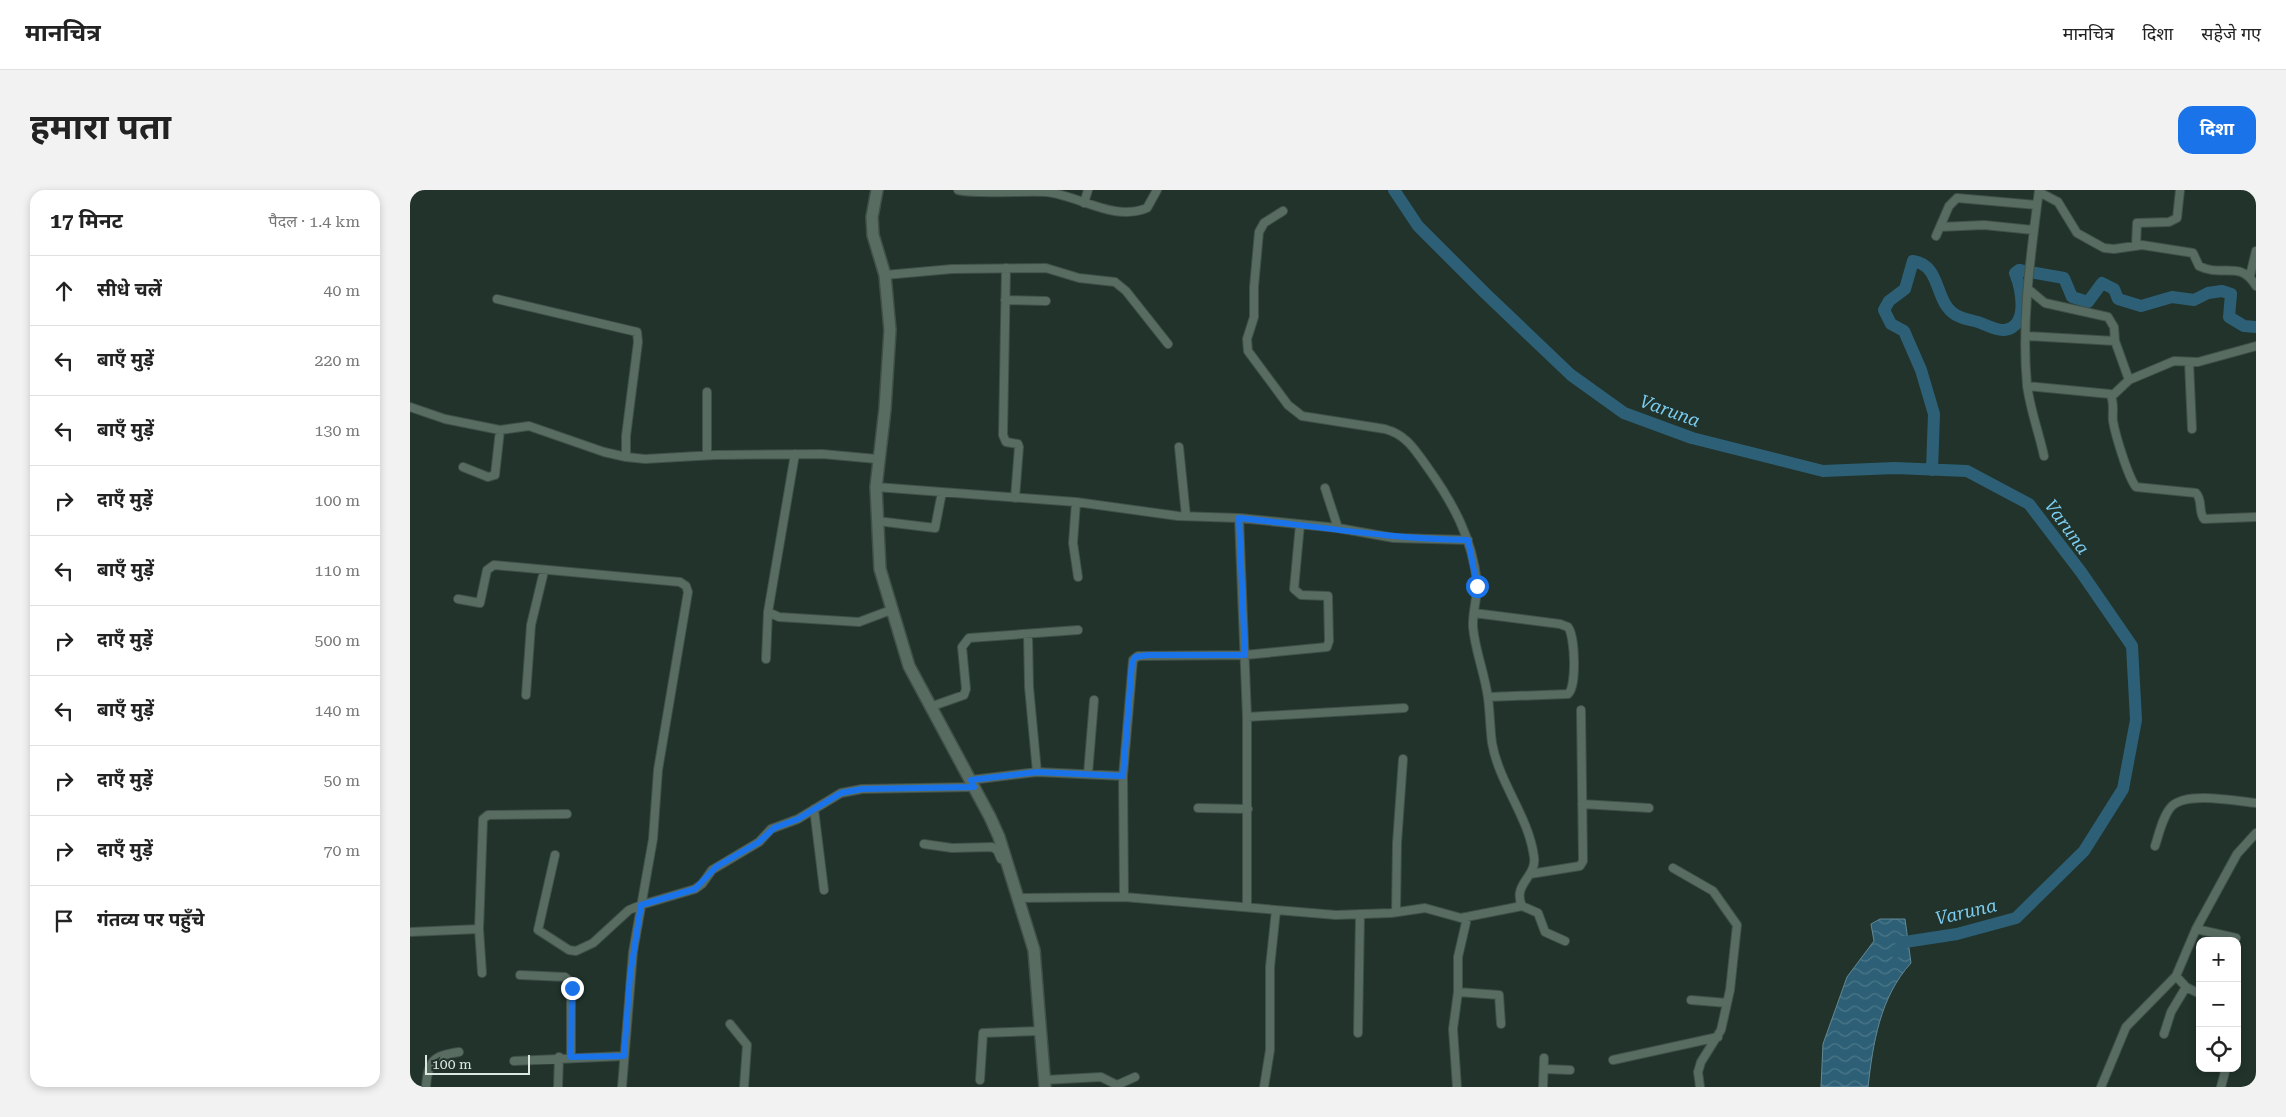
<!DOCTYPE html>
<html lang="hi">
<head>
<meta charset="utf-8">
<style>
  body { margin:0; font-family:"Roboto Serif","Noto Sans Devanagari",serif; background:#f2f2f2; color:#222 }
  .controls { position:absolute; right:15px; bottom:15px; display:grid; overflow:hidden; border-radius:10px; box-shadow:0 2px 8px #0003 }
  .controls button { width:45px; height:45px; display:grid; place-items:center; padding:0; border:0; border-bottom:1px solid #e0e0e0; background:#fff; color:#222; font:25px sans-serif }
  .scale { position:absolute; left:15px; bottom:12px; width:105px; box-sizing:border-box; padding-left:5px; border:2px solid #dde8e2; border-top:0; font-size:14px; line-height:18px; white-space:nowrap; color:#dde8e2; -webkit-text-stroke:4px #21332b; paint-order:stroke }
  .stop { position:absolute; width:15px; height:15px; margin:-11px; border:4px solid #1a73e8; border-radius:50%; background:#fff }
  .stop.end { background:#1a73e8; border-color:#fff; box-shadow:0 1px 5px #0008 }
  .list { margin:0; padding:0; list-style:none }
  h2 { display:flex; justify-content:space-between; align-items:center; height:65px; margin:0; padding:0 20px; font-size:21px }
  h2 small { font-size:16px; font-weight:400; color:#767676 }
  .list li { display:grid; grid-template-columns:32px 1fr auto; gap:15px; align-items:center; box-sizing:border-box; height:70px; padding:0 20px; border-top:1px solid #e0e0e0 }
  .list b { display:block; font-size:19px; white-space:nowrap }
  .list em { font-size:16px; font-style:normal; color:#767676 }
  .icon { flex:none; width:28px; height:28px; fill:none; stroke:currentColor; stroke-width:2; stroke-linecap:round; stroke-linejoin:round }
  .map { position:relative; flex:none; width:1846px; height:897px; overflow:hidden; border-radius:15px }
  header { display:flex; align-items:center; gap:30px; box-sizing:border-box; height:70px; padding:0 25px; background:#fff; border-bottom:1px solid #e0e0e0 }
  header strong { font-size:24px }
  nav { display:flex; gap:28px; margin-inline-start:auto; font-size:18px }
  .intro { display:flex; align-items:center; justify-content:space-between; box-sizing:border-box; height:120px; padding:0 30px }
  h1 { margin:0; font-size:35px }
  .button { padding:12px 22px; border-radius:15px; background:#1a73e8; color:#fff; font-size:18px; font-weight:700 }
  main { display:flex; gap:30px; padding:0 30px }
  aside { flex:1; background:#fff; border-radius:15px; box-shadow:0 2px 8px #0003 }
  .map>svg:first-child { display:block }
  .water { fill:url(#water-waves); stroke:#628996 }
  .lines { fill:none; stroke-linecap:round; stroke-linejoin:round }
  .river { stroke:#2d6076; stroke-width:12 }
  .street-casing { stroke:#405049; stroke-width:10 }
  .secondary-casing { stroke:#405049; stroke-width:14 }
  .street { stroke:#586c62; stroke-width:8 }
  .secondary { stroke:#586c62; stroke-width:11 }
  .route { stroke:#1a73e8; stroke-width:6 }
  .labels { text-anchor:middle; stroke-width:4.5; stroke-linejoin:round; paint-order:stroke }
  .water-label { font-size:18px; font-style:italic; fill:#7ccdf1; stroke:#21332b }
</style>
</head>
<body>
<header>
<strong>मानचित्र</strong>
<nav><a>मानचित्र</a><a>दिशा</a><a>सहेजे गए</a></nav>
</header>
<div class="intro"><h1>हमारा पता</h1><a class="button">दिशा</a></div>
<main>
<aside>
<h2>17 मिनट<small>पैदल · 1.4 km</small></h2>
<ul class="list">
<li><svg class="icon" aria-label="ahead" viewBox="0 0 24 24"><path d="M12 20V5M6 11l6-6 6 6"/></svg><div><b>सीधे चलें</b></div><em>40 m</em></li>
<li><svg class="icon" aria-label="left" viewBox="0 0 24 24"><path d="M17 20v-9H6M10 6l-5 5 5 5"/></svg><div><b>बाएँ मुड़ें</b></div><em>220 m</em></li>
<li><svg class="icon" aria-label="left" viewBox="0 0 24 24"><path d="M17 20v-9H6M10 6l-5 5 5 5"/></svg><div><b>बाएँ मुड़ें</b></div><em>130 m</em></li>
<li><svg class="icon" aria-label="right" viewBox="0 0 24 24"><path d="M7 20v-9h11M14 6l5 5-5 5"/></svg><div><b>दाएँ मुड़ें</b></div><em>100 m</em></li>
<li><svg class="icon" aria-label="left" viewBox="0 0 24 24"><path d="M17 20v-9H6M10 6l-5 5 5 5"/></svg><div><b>बाएँ मुड़ें</b></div><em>110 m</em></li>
<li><svg class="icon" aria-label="right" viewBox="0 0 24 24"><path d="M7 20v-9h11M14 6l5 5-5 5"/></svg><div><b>दाएँ मुड़ें</b></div><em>500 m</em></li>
<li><svg class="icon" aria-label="left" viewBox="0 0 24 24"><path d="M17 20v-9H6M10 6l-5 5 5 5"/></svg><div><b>बाएँ मुड़ें</b></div><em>140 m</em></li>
<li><svg class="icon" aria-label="right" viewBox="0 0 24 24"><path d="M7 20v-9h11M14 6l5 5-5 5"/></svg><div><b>दाएँ मुड़ें</b></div><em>50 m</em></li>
<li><svg class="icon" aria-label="right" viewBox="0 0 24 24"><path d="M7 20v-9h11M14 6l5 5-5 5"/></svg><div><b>दाएँ मुड़ें</b></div><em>70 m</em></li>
<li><svg class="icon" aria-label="arrive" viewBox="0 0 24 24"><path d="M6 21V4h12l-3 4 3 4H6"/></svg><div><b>गंतव्य पर पहुँचे</b></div></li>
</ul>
</aside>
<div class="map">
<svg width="1846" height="897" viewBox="0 0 1846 897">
  <defs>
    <pattern id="water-waves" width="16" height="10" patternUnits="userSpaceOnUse" patternTransform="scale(1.25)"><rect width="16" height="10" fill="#2d6076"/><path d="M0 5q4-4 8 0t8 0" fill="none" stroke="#4b7789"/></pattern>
  </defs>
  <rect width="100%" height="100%" fill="#21332b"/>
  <!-- water -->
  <path class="water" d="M 1470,729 L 1495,729 L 1501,773 C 1470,807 1463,853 1458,897 L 1411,897 L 1413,854 L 1437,787 L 1464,751 L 1461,734 Z"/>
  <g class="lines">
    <!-- river -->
    <path class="river" d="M 984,0 L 1008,36 L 1075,103 L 1161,185 L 1214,223 L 1282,248 L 1413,281 L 1485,278 L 1557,281 L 1619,314 L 1671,382 L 1722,456 L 1726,530 L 1713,599 L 1674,661 L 1606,728 L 1547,744 L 1495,752 L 1486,762
      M 1522,280 L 1524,224 L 1511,180 L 1494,141 L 1481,134 L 1474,120 L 1479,111 L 1495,99 L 1503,71 C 1532,75 1524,113 1546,125 C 1553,129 1561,130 1568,132 C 1576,135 1587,141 1594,140 C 1620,137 1611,98 1605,83 L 1609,80 L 1654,88 L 1662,107 L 1678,112 L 1692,93 L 1704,99 L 1708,109 L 1731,116 L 1762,107 L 1784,110 L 1798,103 L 1812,101 L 1821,104 L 1819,127 L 1834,136 L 1846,137"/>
    <defs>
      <path id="street" d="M 548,0 C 553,4 622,1 636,2 C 669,5 703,32 737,18 L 747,0
        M 1629,0 C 1621,64 1611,130 1617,195 C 1620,219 1629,243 1634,266
        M 1629,2 L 1648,12 L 1667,43 L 1694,58 L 1704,59 L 1732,55 L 1783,63 L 1789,76 C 1812,88 1830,69 1846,96
        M 674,13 L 678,0
        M 873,21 L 854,33 L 849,42 L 844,97 L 844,127 L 837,149 L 838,161 L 878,215 L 892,226 L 975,239 C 997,245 1005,260 1018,278 C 1043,313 1062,348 1067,392 C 1068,407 1062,422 1063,437 C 1065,461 1075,484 1078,508 C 1080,523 1080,538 1082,553 C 1089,593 1119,627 1124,667 C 1127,687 1102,694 1112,716 L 1128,723 L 1135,742 L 1155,751
        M 1530,37 L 1574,35 L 1623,40
        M 1526,46 L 1539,16 L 1547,8 L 1627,15
        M 1726,56 L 1727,33 L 1759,32 L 1767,28 L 1770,0
        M 596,78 L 593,245 L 596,252 L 608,254 L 609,257 L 605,308
        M 475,85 L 542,79 L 636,78 L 669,88 L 705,92 L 716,101 L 758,154
        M 1840,86 L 1846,61
        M 1618,99 L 1635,113 L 1698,127 L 1704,137 L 1705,151 L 1719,190
        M 87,109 L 227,142 L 228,152 L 216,246 L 216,267
        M 595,110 L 636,111
        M 1616,146 L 1705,151
        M 1779,172 L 1782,239
        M 1617,196 L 1700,204 C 1705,212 1702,222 1703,231 C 1705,244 1718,287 1726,297 L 1786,303 C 1793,310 1788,322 1794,329 L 1846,327
        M 1702,206 L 1719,190 L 1764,171 L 1788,172 L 1846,156
        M 0,217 L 35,229 L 90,240 L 119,236 L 194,262 L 216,267 L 235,269 L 305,265 L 412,264 L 467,269
        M 769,257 L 776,326
        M 297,265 L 297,202
        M 53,277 L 78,287 L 85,285 L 90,240
        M 466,297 L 666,312 L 768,326 L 829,328 L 928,338 L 984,348 L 1058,350
        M 915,298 L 928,338
        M 666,312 L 663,353 L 668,387
        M 829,328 L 837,527 L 837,716
        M 467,331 L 525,338 L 532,302
        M 48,409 L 70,413 L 77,380 L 84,375 L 270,392 L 276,396 L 278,402 L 248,580 L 243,649 L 223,762 L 212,897
        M 358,422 L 369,427 L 449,432 L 481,420
        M 1064,423 L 1150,434 L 1158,437 C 1165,446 1167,497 1158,504 L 1078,507
        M 618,445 L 619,497 L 627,582
        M 356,469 L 358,422 L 385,264
        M 116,505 L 121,435 L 134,381
        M 520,517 L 554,505 L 556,499 L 552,457 L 559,448 L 668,440
        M 837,527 L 994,518
        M 678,584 L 684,510
        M 561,590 L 627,582 L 713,586
        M 1172,614 L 1239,618
        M 788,618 L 838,619
        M 404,619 L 414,700
        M 514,654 L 542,658 L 582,657 L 587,660 L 591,669
        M 1745,656 C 1749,644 1753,625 1762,616 C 1777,601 1826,611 1846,613
        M 145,665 L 128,740 L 159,760 L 166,761 L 183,753 L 219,720 L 231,715 L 285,699 L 292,694 L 302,680 L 349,652 L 361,639 L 388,629 L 431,603 L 452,599 L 564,597
        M 1263,678 L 1303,701 L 1327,735 L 1320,800 L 1311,840 L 1291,872 L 1288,882 L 1290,897
        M 1120,684 L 1170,676 L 1173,671 L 1171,520
        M 714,707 L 713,586 L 723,470 L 728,466 L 835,465 L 917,457 L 919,451 L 918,406 L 891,405 L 884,399 L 890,334
        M 609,708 L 714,707 L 926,725 L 981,723 L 1015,718 L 1051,728 L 1112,716
        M 986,722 L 987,653 L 993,569
        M 1786,739 L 1826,748
        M 0,742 L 69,739
        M 72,783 L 69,739 L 73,629 L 78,625 L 157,624
        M 110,785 L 155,787 L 161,792 L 161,867
        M 1766,786 L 1776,797 L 1790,804
        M 1048,802 L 1089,805 L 1091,834
        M 1281,810 L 1317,813
        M 320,834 L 337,855 L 334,897
        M 948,843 L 950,724
        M 1754,844 L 1761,822 L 1776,797
        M 1203,870 L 1308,847
        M 104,871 L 214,866
        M 1134,879 L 1160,880
        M 570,890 L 573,843 L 630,841
        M 634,890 L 691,887 L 707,895 L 725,887
        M 16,897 C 18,870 23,866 49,862
        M 148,897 L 149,867
        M 854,897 L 860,860 L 860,777 L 866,720
        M 1047,897 L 1043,839 L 1048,802 L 1048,767 L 1057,728
        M 1133,897 L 1134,868
        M 1691,897 L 1716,837 L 1766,786 L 1786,739 L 1827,664 L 1846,643
        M 1811,897 L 1816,878"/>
      <path id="secondary" d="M 467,0 L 462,27 L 463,45 L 475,85 L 480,140 L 475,219 L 466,297 L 470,379 L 499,476 L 580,627 L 589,647 L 624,760 L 635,897"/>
    </defs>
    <!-- street casing -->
    <use href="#street" class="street-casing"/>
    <!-- secondary casing -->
    <use href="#secondary" class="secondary-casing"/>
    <!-- street -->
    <use href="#street" class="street"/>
    <!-- secondary -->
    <use href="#secondary" class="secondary"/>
  </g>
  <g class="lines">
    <!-- route -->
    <path class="route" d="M 162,798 L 161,867 L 214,866 L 220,786 L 231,715 L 285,699 L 306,677 L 349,652 L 364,638 L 388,629 L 431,603 L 452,599 L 564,597 L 561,590 L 627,582 L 713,586 L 722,473 L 725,467 L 738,465 L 835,465 L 829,328 C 905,336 981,349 1058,350 L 1067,396"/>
  </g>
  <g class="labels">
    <!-- water labels -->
    <g class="water-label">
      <text transform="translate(1260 221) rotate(20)" y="6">Varuna</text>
      <text transform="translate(1657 337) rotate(54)" y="6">Varuna</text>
      <text transform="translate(1556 722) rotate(-13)" y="6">Varuna</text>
    </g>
  </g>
</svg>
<div class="controls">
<button>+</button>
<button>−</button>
<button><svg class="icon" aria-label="locate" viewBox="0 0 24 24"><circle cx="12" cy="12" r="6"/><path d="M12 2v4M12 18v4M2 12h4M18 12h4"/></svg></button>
</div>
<div class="scale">100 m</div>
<div class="stop" style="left:1067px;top:396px"></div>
<div class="stop end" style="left:162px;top:798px"></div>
</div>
</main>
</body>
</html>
